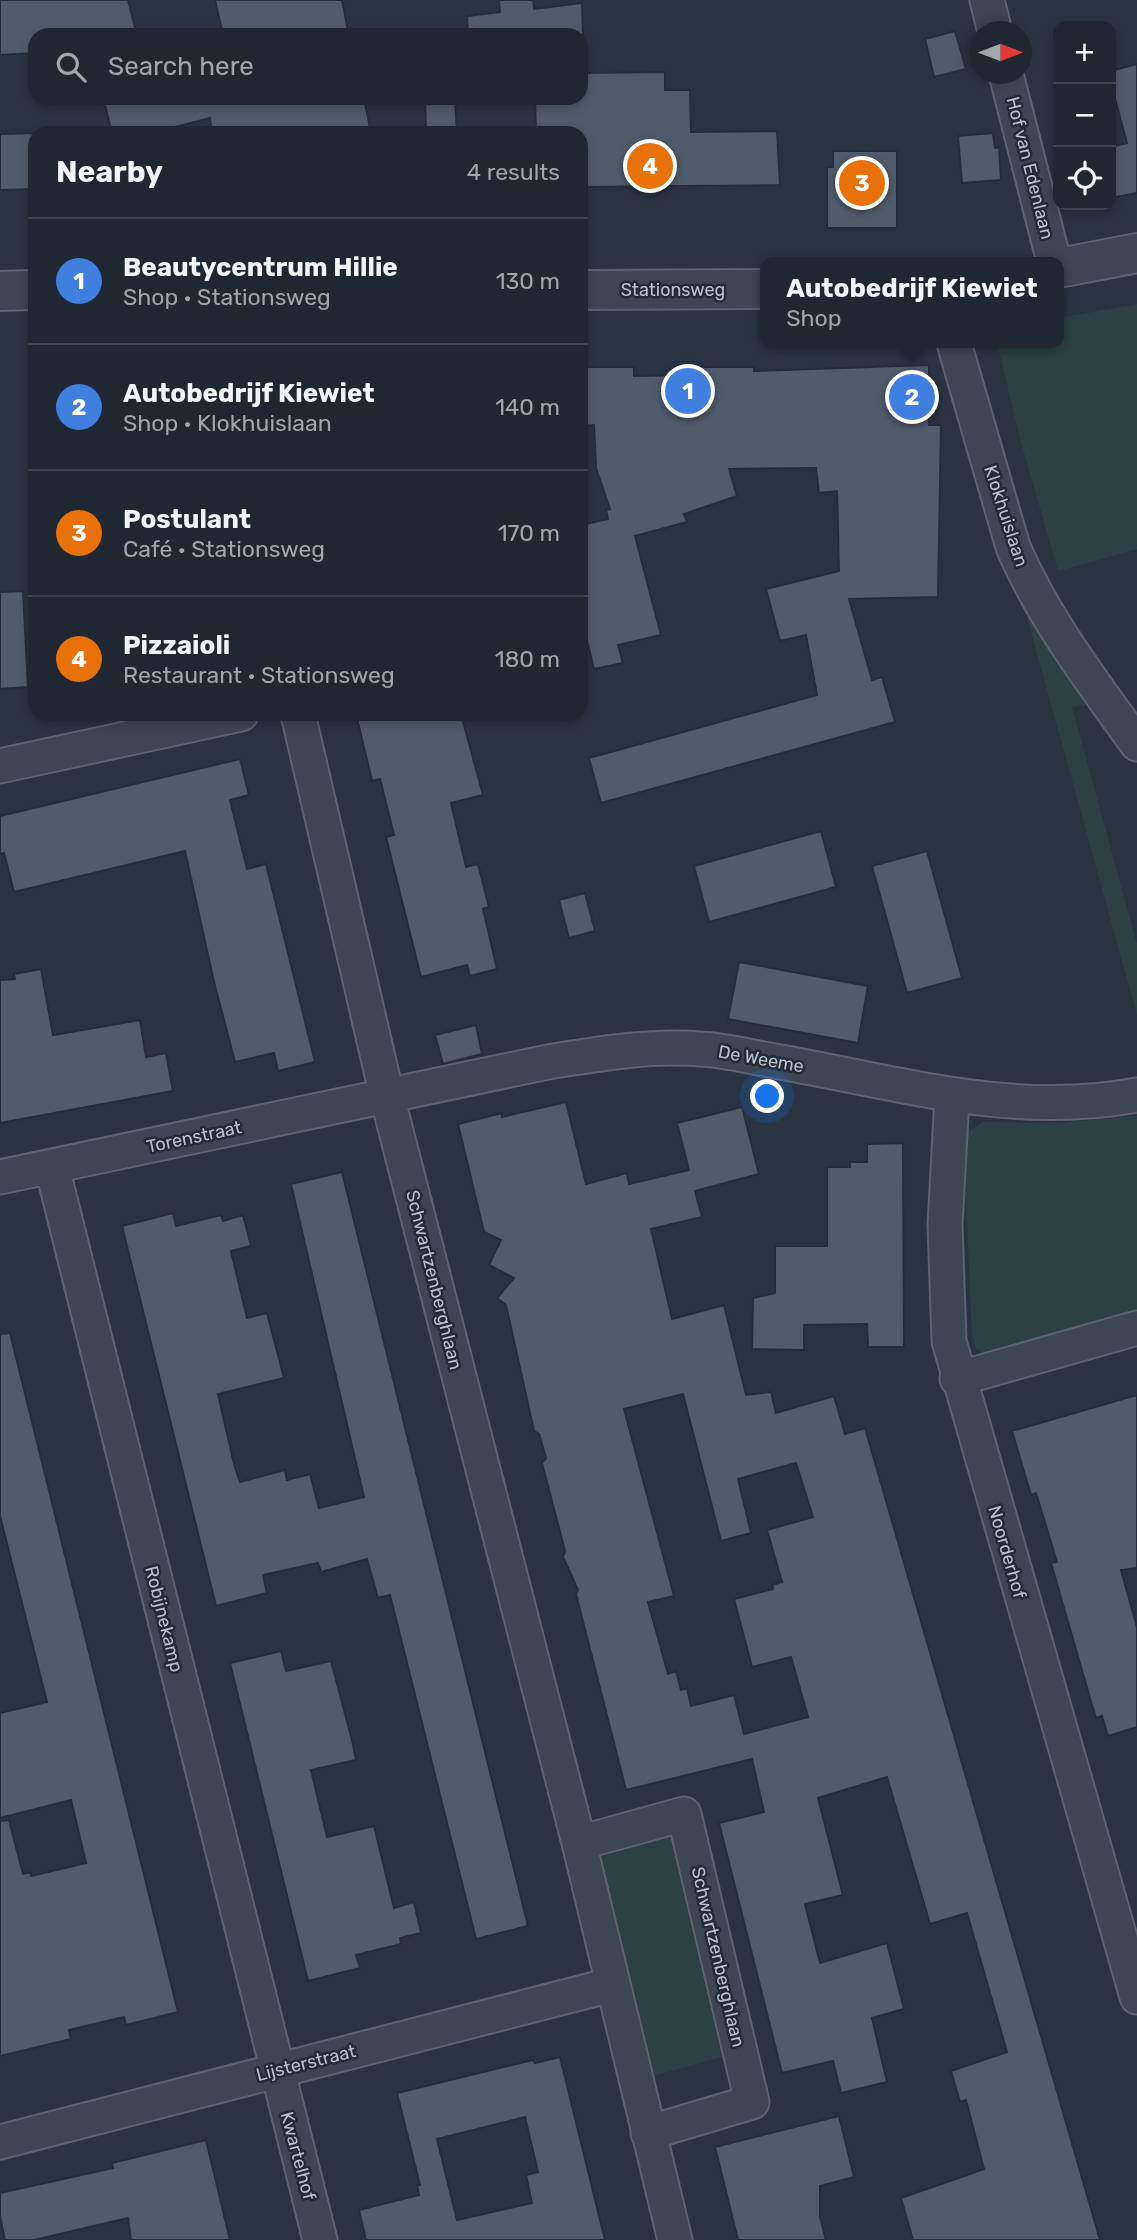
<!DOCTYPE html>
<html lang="en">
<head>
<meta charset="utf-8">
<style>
  body { margin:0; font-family:Rubik,sans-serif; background:#2c333e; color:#f1f3f6 }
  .controls { position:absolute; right:21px; top:21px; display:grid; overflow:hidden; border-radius:14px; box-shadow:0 4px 10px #0003 }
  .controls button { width:63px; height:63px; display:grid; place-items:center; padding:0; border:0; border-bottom:2px solid #3c444d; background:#1f2732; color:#f1f3f6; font:35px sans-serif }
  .compass { position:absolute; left:969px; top:21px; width:63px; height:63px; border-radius:50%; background:#1f2732; box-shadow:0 4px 10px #0003; rotate:90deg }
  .you { position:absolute; left:768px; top:1097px; width:24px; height:24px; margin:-18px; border:5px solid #fff; border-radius:50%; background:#1a73e8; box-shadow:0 0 0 10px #1a73e833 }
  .badge { display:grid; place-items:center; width:46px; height:46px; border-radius:50%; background:#d93025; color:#fff; font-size:23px; font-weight:700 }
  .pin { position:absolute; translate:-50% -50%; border:4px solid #fff; box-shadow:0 2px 7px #0006 }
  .popup { position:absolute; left:760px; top:257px; width:304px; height:91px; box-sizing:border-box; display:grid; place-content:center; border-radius:14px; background:#1f2732; filter:drop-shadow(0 2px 5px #0005); font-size:23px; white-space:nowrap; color:#a1a5ac }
  .popup b { font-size:26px; color:#f1f3f6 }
  .popup::after { content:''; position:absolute; left:50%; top:100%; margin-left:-14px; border:14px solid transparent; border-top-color:#1f2732 }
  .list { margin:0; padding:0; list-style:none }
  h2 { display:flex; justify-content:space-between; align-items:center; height:91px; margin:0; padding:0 28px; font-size:30px }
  h2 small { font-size:23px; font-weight:400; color:#a1a5ac }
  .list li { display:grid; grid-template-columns:46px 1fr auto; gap:21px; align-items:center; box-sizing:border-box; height:126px; padding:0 28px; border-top:2px solid #3c444d }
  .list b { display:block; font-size:26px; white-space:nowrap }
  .list p { margin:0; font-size:23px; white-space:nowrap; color:#a1a5ac }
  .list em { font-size:23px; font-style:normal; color:#a1a5ac }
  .icon { flex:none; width:38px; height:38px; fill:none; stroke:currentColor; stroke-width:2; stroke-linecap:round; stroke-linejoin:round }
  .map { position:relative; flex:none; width:1137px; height:2240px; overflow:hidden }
  .search { position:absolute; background:#1f2732; box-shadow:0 4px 10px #0003; left:28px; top:28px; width:560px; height:77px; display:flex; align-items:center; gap:18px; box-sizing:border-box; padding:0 24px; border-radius:21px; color:#a1a5ac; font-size:26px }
  .panel { position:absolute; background:#1f2732; box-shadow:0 4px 10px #0003; left:28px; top:126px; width:560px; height:595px; border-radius:21px }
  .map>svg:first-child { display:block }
  .green { fill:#2b4144 }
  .building { fill:#4f5c6b; stroke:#242d3a; stroke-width:2; fill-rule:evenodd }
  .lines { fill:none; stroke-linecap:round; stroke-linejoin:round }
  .minor-casing { stroke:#5c6470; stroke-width:37 }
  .tertiary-casing { stroke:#5c6470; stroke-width:42 }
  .minor { stroke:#3d4653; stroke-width:33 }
  .tertiary { stroke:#3d4653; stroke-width:38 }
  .labels { text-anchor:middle; stroke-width:5; stroke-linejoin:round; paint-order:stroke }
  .street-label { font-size:18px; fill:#bbc2cc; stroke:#222b38 }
</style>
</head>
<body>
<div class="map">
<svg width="1137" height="2240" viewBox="0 0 1137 2240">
  <rect width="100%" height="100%" fill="#293443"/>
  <!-- green -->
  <path class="green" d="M 1137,304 L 1137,549 L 1058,571 L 1019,435 L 998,346 L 999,343 L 1059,343 L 1059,318 Z
    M 1023,603 L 1094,704 L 1072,707 L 1137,944 L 1137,1015 Z
    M 1137,1116 L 1137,1312 L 986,1355 L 976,1349 L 972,1336 L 963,1135 L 983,1122 L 1059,1123 Z
    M 670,1836 L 722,2057 L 646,2078 L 596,1858 Z"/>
  <!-- building -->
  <path class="building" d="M 0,0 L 128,0 L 137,35 L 35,35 L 35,53 L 0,55 Z
    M 215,0 L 342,0 L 349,35 L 223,35 Z
    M 499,0 L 533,0 L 534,9 L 582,3 L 583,35 L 468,35 L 467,16 L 500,12 Z
    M 955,31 L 966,69 L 934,77 L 925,39 Z
    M 1137,64 L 1137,193 L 1111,198 L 1111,147 L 1127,143 L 1111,84 L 1111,71 Z
    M 665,72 L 665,90 L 690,90 L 691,132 L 777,131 L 780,185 L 581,187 L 581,133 L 536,133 L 535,98 L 581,98 L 581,73 Z
    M 103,98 L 364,98 L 371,133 L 212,133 L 210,118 L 152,133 L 112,133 Z
    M 425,98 L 455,98 L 457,133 L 426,133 Z
    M 35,133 L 35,189 L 0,190 L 0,134 Z
    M 993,133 L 995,148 L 999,147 L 1001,180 L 962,183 L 958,136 Z
    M 833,151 L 897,151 L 897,228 L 827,228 L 827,167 L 833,167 Z
    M 929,365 L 929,425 L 941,425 L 938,597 L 849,599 L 872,680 L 882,677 L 895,722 L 601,803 L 589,758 L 817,695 L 806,635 L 780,641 L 766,589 L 839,571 L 837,491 L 819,493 L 816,468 L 729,469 L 737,496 L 684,514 L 687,522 L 635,536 L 661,635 L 618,645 L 623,663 L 594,669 L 587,641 L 581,642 L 581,525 L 608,519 L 606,510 L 610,509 L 596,468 L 594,425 L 581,426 L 581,367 L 634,367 L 634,376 L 688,375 L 688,367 L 754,367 L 754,371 Z
    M 23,591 L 28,687 L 0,689 L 0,592 Z
    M 356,714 L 461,714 L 483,795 L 451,803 L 466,867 L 478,864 L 489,907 L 483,909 L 497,969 L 470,976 L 467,965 L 421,977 L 386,837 L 394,835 L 380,779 L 372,781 Z
    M 240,759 L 249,795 L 230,800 L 247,869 L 266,864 L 315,1062 L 278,1071 L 274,1053 L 235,1062 L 214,982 L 185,851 L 14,892 L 4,853 L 0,854 L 0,816 Z
    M 821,831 L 836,887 L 709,922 L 694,866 Z
    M 927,851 L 962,978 L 907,993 L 872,866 Z
    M 585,893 L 595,931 L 569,938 L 559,900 Z
    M 739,962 L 868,986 L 858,1043 L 728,1019 Z
    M 41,969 L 53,1035 L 140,1020 L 146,1057 L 166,1053 L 173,1091 L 0,1123 L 0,980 L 15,979 L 14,974 Z
    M 476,1025 L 482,1054 L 443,1064 L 435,1035 Z
    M 566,1102 L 586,1184 L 627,1173 L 629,1184 L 689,1170 L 677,1123 L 742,1107 L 759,1174 L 695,1191 L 702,1217 L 651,1229 L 672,1319 L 724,1305 L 746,1395 L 771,1392 L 776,1413 L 834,1396 L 845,1434 L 865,1428 L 1100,2240 L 913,2240 L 901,2198 L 984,2169 L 966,2100 L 960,2102 L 951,2071 L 1007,2052 L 967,1913 L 930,1924 L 887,1777 L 818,1798 L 843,1895 L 805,1904 L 820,1963 L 887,1943 L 904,2009 L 872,2018 L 887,2082 L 841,2093 L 833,2061 L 782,2073 L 719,1823 L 764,1812 L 752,1759 L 626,1790 L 576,1594 L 578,1590 L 563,1557 L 565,1551 L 542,1463 L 546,1458 L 539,1434 L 534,1431 L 506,1305 L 497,1298 L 514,1278 L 489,1265 L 501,1240 L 484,1232 L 458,1124 L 502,1113 L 502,1117 ZM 683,1394 L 721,1541 L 751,1533 L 738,1479 L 796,1463 L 813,1517 L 767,1530 L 782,1582 L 772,1585 L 773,1589 L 734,1599 L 752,1667 L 791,1657 L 808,1717 L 744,1734 L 734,1695 L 691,1706 L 687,1688 L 681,1690 L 676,1671 L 668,1674 L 648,1602 L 674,1596 L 624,1409 Z
    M 903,1143 L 904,1347 L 868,1347 L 867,1324 L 804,1325 L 804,1350 L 752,1349 L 753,1298 L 775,1293 L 775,1246 L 827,1246 L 827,1167 L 850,1167 L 850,1162 L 867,1162 L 867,1144 Z
    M 342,1172 L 528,1926 L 476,1939 L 390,1595 L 378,1598 L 367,1559 L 321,1572 L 318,1563 L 263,1575 L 267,1593 L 216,1606 L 122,1226 L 173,1213 L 176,1226 L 221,1215 L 223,1221 L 243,1215 L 251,1246 L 231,1251 L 247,1318 L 267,1313 L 284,1378 L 218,1394 L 234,1464 L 240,1482 L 285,1470 L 287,1480 L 310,1474 L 319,1508 L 364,1497 L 291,1184 Z
    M 10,1333 L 178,2012 L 126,2025 L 124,2017 L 69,2030 L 71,2039 L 0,2056 L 0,1821 L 9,1820 L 23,1874 L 30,1872 L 31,1876 L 86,1863 L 71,1800 L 0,1818 L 0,1713 L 47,1702 L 0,1516 L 0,1334 Z
    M 1137,1395 L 1137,1568 L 1121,1570 L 1137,1627 L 1137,1727 L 1108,1736 L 1102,1716 L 1096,1718 L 1092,1705 L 1051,1563 L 1057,1562 L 1036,1493 L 1031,1495 L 1012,1431 Z
    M 281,1651 L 286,1671 L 331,1661 L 353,1744 L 356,1760 L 311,1770 L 327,1837 L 374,1826 L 394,1908 L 414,1902 L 421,1933 L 400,1938 L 401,1944 L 356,1955 L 360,1968 L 308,1981 L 230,1663 Z
    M 560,2057 L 605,2240 L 366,2240 L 359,2210 L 419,2195 L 417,2185 L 420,2185 L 397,2093 L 533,2060 L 535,2063 ZM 525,2117 L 538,2172 L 526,2175 L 532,2203 L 457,2220 L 437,2139 Z
    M 839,2116 L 854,2177 L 820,2186 L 820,2217 L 826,2240 L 738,2240 L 715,2147 Z
    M 206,2140 L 230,2240 L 131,2240 L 128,2218 L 34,2240 L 5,2240 L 0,2216 L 0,2193 L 113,2168 L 112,2163 Z"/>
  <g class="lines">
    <defs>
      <path id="minor" d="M 987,0 L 995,32
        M 1006,74 L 1054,262
        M 954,343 L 1013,547 C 1044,619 1092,681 1137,744
        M 298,714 L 387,1096 L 579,1843 L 675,2240
        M 0,766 L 241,714
        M 952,1097 L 945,1225 L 949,1341 L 1137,1997
        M 52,1167 L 320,2240
        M 0,1177 L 548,1062 C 598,1054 649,1045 701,1049 C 723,1050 747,1056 769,1060 C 892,1081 1011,1119 1137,1095
        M 957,1379 L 1137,1328
        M 579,1843 L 684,1814 L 752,2102 L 648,2133
        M 0,2142 L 611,1985"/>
      <path id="tertiary" d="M 1059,268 L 1137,253
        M 581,290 L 765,289
        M 0,291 L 35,290"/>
    </defs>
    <!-- minor casing -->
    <use href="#minor" class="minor-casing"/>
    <!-- tertiary casing -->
    <use href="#tertiary" class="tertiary-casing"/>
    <!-- minor -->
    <use href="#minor" class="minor"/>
    <!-- tertiary -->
    <use href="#tertiary" class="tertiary"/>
  </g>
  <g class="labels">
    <!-- street labels -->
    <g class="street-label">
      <text transform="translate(1030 168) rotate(76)" y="6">Hof van Edenlaan</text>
      <text x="673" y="296">Stationsweg</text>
      <text transform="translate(1006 516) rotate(72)" y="6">Klokhuislaan</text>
      <text transform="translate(761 1059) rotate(10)" y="6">De Weeme</text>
      <text transform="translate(194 1137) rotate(-12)" y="6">Torenstraat</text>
      <text transform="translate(434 1280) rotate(76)" y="6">Schwartzenberghlaan</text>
      <text transform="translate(1007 1552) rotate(74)" y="6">Noorderhof</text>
      <text transform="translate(164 1619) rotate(76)" y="6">Robijnekamp</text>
      <text transform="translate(718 1957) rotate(77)" y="6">Schwartzenberghlaan</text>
      <text transform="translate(306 2063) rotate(-14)" y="6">Lijsterstraat</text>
      <text transform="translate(298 2156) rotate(75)" y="6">Kwartelhof</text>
    </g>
  </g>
</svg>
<div class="controls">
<button>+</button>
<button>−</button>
<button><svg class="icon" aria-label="locate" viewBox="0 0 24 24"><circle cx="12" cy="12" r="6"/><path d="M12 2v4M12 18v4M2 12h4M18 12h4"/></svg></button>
</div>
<svg class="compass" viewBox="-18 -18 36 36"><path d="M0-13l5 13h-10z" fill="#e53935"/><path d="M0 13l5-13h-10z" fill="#a1a5ac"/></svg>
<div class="you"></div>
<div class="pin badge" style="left:688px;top:391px;background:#3f7fe0">1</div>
<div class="pin badge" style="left:912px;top:397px;background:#3f7fe0">2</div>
<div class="popup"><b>Autobedrijf Kiewiet</b>Shop</div>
<div class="pin badge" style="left:862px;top:183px;background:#e8710a">3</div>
<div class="pin badge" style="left:650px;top:166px;background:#e8710a">4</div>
<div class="search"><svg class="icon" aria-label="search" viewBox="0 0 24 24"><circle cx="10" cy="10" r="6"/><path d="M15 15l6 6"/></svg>Search here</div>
<section class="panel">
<h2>Nearby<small>4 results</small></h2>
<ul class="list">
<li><span class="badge" style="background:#3f7fe0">1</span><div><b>Beautycentrum Hillie</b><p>Shop · Stationsweg</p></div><em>130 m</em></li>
<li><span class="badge" style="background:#3f7fe0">2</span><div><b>Autobedrijf Kiewiet</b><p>Shop · Klokhuislaan</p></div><em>140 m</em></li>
<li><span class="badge" style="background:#e8710a">3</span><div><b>Postulant</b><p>Café · Stationsweg</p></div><em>170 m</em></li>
<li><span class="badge" style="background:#e8710a">4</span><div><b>Pizzaioli</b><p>Restaurant · Stationsweg</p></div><em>180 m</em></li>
</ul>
</section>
</div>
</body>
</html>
